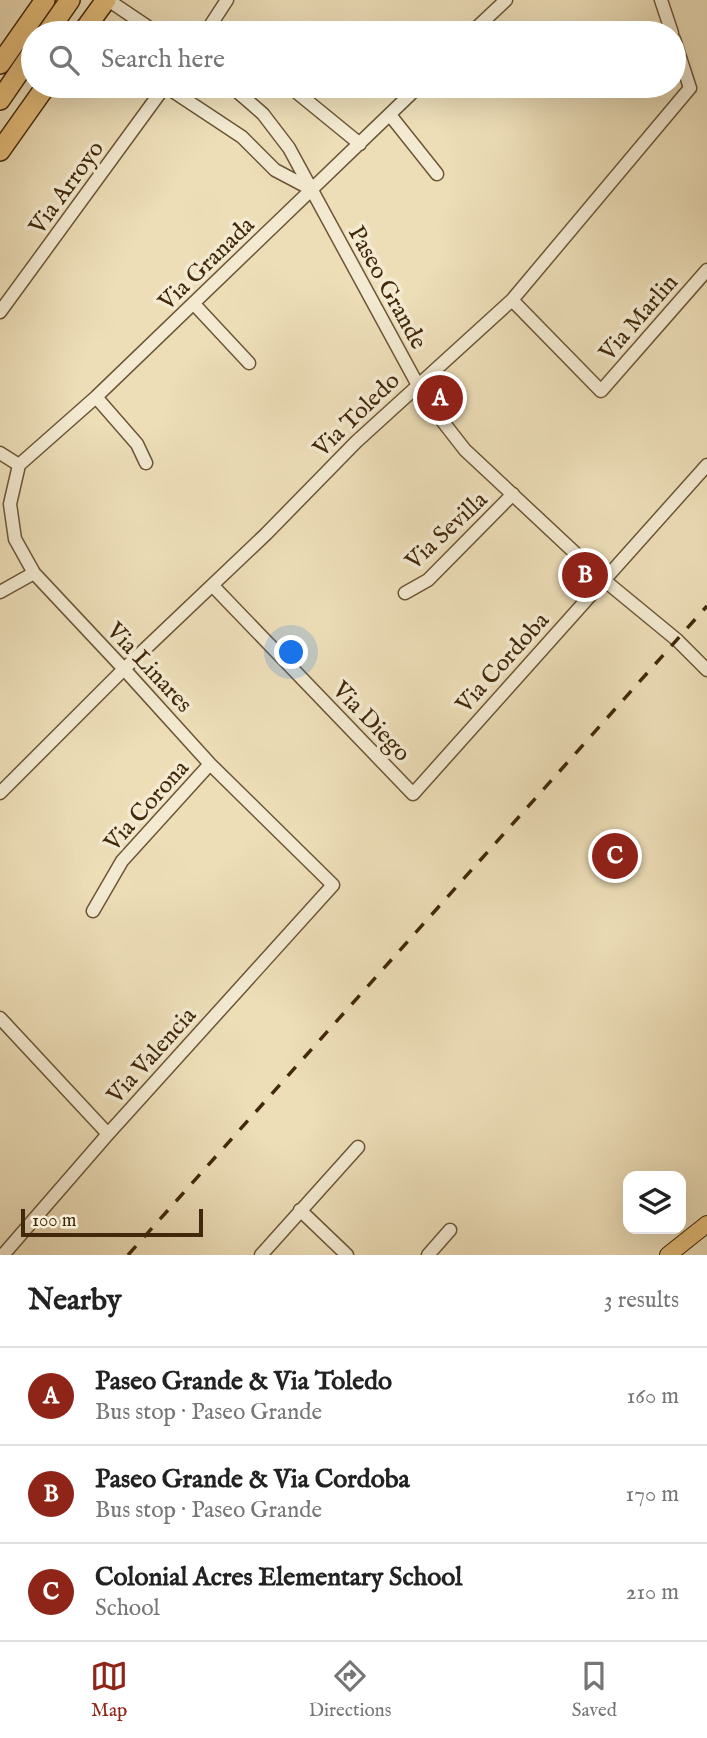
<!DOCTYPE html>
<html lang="en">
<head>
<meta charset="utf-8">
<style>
  body { margin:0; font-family:"IM FELL English",serif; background:#f6f6f6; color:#222 }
  .controls { position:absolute; right:21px; bottom:21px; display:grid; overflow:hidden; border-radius:14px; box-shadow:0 7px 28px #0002 }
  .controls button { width:63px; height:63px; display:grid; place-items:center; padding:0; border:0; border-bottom:2px solid #e0e0e0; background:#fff; color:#222; font:35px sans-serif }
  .scale { position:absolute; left:21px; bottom:18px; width:182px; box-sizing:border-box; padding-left:7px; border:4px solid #41280a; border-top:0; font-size:19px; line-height:24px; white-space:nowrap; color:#41280a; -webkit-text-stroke:5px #f3ead1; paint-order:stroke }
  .you { position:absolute; left:292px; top:653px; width:24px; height:24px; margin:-18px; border:5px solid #fff; border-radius:50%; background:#1a73e8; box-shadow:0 0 0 10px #1a73e833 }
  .badge { display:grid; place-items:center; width:46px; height:46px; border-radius:50%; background:#8f2418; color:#fff; font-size:23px; font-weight:700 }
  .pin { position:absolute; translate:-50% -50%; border:4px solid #fff; box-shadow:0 2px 7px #0006 }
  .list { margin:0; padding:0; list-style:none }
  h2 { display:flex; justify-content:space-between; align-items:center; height:91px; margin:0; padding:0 28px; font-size:30px }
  h2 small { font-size:23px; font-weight:400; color:#767676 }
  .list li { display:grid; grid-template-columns:46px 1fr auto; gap:21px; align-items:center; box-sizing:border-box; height:98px; padding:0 28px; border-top:2px solid #e0e0e0 }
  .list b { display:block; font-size:26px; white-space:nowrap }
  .list p { margin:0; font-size:23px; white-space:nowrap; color:#767676 }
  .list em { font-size:23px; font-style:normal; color:#767676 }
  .icon { flex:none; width:38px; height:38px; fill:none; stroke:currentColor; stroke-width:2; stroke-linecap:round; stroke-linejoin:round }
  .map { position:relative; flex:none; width:707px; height:1255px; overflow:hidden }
  .search { position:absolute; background:#fff; box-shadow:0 7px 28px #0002; left:21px; right:21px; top:21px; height:77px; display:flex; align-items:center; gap:18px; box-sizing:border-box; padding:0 24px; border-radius:38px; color:#767676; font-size:26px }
  .sheet { height:385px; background:#fff }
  nav { display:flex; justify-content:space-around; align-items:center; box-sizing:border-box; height:98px; border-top:2px solid #e0e0e0; background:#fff; font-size:19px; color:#767676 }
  nav a { display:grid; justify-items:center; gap:4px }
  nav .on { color:#8f2418 }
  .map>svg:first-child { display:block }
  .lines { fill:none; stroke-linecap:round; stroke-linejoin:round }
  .minor-casing { stroke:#6c5636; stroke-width:15 }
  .major-casing { stroke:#41280a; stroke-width:18 }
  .highway-casing { stroke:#41280a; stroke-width:22 }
  .minor { stroke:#f3ead1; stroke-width:12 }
  .major { stroke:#e6bf7c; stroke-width:16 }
  .highway { stroke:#e6bf7c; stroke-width:19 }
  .rail { stroke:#41280a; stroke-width:3.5; stroke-dasharray:12 12; stroke-linecap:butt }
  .labels { text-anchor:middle; stroke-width:7; stroke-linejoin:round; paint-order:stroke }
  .street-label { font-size:24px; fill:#41280a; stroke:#f3ead1 }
</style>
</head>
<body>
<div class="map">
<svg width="707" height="1255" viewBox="0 0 707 1255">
  <rect width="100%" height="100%" fill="#eddeb8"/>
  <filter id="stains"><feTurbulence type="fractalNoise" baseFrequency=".00286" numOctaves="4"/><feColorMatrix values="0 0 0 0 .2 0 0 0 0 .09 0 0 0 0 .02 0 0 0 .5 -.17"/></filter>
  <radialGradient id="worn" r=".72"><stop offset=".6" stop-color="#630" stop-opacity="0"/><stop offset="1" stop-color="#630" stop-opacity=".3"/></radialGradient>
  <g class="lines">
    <defs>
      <path id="minor" d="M 108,0 L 157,33
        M 661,0 L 672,33
        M 213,33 L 208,29 L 227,0
        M 471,33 L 506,0
        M 231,86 L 263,114 L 289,148 L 426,400 L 465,450 L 604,580 L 677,640 L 707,670
        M 289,86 L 360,144
        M 390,115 L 437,174
        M 512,300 L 601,391 L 707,270
        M 194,304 L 249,363
        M 0,312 L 165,86 L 242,137 L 275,170 L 311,189
        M 96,397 L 137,444 L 146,463
        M 0,453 L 19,465 L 10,504 L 15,539 L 34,573 L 124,669 L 210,764 L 333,885 L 108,1134 L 3,1255
        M 19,465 L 96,397 L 419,86
        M 213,586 L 413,794 L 707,465
        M 0,592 L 34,573
        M 405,593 L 428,580 L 513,494
        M 0,793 L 124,669 L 266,534 L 356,442 L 512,300 L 690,88 L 674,39
        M 93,911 L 122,861 L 210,764
        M 0,1018 L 108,1134
        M 300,1210 L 347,1255
        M 261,1255 L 358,1147
        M 428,1255 L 450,1230"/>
      <path id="major" d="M 668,1255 L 707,1224"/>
      <path id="highway" d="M 47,33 L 70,0
        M 82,33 L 106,0
        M 0,64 L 45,0
        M 0,100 L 33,52
        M 0,151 L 46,86"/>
    </defs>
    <!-- minor casing -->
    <use href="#minor" class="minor-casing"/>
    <!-- major casing -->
    <use href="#major" class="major-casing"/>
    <!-- highway casing -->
    <use href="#highway" class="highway-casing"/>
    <!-- minor -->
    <use href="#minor" class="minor"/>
    <!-- major -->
    <use href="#major" class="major"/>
    <!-- highway -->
    <use href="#highway" class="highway"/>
    <!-- rail -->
    <path class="rail" d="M 128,1255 L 707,606"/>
  </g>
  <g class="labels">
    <!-- street labels -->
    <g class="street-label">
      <text transform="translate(66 187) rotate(-54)" y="8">Via Arroyo</text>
      <text transform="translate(206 263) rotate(-44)" y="8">Via Granada</text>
      <text transform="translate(388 287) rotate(61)" y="8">Paseo Grande</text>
      <text transform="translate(638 317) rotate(-49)" y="8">Via Marlin</text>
      <text transform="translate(356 414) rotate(-44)" y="8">Via Toledo</text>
      <text transform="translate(446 530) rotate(-43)" y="8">Via Sevilla</text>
      <text transform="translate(502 662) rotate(-48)" y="8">Via Cordoba</text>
      <text transform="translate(150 667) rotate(47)" y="8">Via Linares</text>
      <text transform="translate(372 721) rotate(46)" y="8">Via Diego</text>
      <text transform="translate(146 805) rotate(-48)" y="8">Via Corona</text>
      <text transform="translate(151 1055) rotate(-48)" y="8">Via Valencia</text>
    </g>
  </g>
  <rect width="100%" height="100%" filter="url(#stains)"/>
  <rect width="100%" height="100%" fill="url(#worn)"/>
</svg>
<div class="controls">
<button><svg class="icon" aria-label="layers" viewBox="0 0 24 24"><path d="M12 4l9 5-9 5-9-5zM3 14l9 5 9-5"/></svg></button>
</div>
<div class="scale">100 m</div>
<div class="you"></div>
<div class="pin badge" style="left:440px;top:398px">A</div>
<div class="pin badge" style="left:585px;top:575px">B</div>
<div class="pin badge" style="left:615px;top:856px">C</div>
<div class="search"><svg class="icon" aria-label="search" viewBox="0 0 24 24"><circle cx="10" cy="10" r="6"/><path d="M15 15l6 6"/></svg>Search here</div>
</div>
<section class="sheet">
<h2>Nearby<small>3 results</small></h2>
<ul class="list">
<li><span class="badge">A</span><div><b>Paseo Grande &amp; Via Toledo</b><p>Bus stop · Paseo Grande</p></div><em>160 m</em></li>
<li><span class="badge">B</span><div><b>Paseo Grande &amp; Via Cordoba</b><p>Bus stop · Paseo Grande</p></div><em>170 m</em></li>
<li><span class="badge">C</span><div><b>Colonial Acres Elementary School</b><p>School</p></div><em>210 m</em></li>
</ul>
</section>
<nav>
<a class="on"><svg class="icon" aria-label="map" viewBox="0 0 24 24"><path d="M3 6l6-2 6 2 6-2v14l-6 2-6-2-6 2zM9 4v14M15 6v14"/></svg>Map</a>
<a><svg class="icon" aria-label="directions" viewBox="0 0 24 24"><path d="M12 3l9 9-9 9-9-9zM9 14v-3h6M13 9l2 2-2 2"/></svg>Directions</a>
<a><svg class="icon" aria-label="saved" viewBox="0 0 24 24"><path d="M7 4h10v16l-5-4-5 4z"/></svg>Saved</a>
</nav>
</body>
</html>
